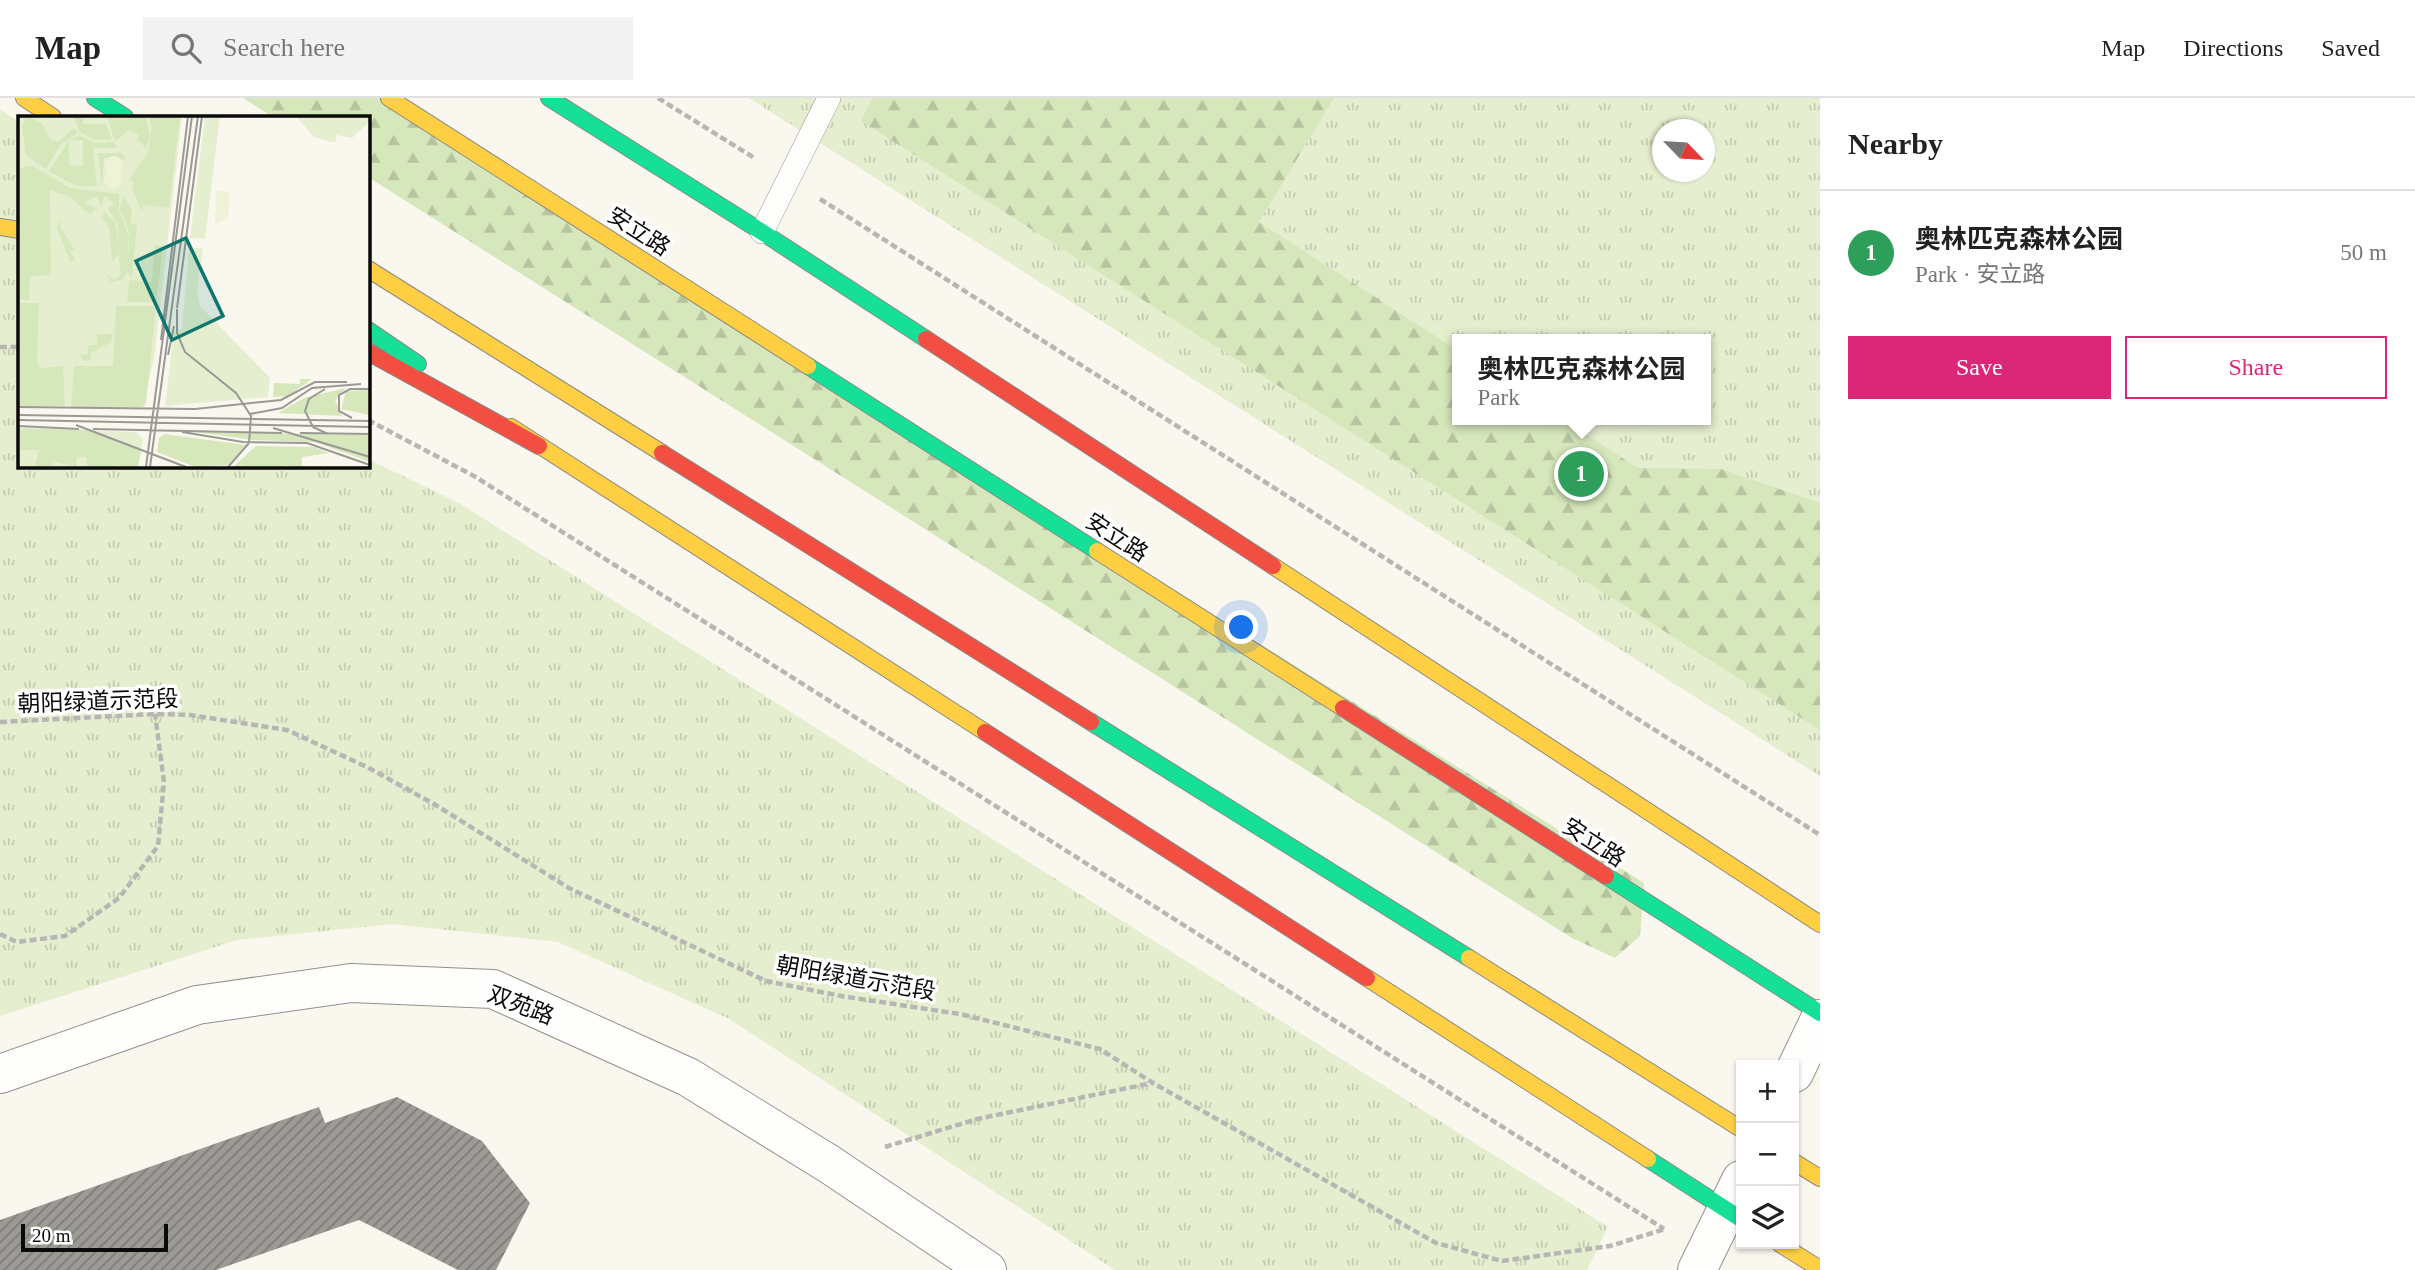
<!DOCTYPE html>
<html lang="en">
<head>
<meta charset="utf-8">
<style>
  body { margin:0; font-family:"Times New Roman","Noto Sans SC",serif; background:#f2f2f2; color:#222 }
  .controls { position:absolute; right:21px; bottom:21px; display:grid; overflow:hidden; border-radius:0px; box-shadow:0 2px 5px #0004 }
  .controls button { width:63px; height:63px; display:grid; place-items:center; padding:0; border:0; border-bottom:2px solid #e0e0e0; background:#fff; color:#222; font:35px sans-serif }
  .compass { position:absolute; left:1652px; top:21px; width:63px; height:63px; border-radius:50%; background:#fff; box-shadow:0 2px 5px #0004; rotate:115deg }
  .scale { position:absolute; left:21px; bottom:18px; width:147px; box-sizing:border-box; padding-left:7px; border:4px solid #0b0b0b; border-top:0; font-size:19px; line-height:24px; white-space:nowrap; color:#0b0b0b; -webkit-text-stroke:5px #fff; paint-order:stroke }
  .you { position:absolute; left:1242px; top:530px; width:24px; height:24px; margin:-18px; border:5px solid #fff; border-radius:50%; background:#1a73e8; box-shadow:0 0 0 10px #1a73e833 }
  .badge { display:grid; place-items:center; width:46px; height:46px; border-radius:50%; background:#db2777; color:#fff; font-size:23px; font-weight:700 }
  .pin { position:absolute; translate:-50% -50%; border:4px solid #fff; box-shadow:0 2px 7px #0006 }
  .popup { position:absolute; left:1452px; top:236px; width:259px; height:91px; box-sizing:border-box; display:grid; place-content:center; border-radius:0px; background:#fff; filter:drop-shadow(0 2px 5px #0005); font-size:23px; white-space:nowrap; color:#767676 }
  .popup b { font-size:26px; color:#222 }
  .popup::after { content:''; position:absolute; left:50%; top:100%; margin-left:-14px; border:14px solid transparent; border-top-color:#fff }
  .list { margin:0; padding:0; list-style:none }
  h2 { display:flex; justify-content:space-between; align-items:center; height:91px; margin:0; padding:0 28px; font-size:30px }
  h2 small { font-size:23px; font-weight:400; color:#767676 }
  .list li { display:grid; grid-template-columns:46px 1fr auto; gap:21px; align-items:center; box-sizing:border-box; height:126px; padding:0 28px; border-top:2px solid #e0e0e0 }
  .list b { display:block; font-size:26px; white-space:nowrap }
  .list p { margin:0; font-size:23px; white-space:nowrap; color:#767676 }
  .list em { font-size:23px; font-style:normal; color:#767676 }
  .actions { display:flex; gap:14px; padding:21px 28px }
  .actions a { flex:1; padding:16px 0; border:2px solid #db2777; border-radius:0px; text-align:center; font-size:24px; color:#db2777 }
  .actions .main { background:#db2777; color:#fff }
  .icon { flex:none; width:38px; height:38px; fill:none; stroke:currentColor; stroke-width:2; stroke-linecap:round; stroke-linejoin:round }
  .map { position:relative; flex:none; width:1820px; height:1172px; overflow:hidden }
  header { display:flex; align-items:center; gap:42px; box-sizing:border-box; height:98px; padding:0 35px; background:#fff; border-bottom:2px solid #e0e0e0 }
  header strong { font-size:33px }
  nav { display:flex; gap:38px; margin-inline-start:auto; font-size:24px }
  .search { width:490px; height:63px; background:#f2f2f2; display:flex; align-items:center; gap:18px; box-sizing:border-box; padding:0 24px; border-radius:0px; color:#767676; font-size:26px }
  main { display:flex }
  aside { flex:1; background:#fff }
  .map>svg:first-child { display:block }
  .grass { fill:url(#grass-tufts); fill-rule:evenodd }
  .forest { fill:url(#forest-firs) }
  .building { fill:url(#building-hatch) }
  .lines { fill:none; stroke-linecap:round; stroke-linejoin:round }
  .lane-casing { stroke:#93918e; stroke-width:24 }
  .street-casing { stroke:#93918e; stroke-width:40 }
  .fast-casing { stroke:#898884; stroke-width:18 }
  .slow-casing { stroke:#898884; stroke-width:18 }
  .jam-casing { stroke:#898884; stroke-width:18 }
  .path { stroke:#b7b6b5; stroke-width:4.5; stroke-dasharray:7 3.5; stroke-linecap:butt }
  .lane { stroke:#fefefd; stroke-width:23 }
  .street { stroke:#fefefd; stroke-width:38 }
  .fast { stroke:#16e098; stroke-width:16 }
  .slow { stroke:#ffcf43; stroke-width:16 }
  .jam { stroke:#f24e42; stroke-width:16 }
  .labels { text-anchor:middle; stroke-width:7; stroke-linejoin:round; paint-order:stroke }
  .street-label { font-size:23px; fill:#0b0b0b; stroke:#fff }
  .inset-road { fill:none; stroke:#9a9994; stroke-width:2 }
  .view { fill:#0f766e; fill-opacity:0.15; stroke:#0f766e; stroke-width:3.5 }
  .inset-edge { fill:none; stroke:#0b0b0b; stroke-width:3.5 }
</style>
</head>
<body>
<header>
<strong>Map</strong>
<div class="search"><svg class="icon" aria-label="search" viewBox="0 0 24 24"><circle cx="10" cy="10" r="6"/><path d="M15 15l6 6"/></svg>Search here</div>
<nav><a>Map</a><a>Directions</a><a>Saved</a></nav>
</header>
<main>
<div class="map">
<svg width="1820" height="1172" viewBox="0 0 1820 1172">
  <defs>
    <pattern id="grass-tufts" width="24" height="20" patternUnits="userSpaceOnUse" patternTransform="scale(1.75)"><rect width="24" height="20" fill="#e5efcf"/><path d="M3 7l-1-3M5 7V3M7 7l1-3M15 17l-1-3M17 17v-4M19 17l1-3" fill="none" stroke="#c3ccb0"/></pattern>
    <pattern id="forest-firs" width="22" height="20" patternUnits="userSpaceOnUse" patternTransform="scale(1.75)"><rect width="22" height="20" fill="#d6e7bc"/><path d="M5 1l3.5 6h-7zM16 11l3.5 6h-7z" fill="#b6c5a0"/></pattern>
    <pattern id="building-hatch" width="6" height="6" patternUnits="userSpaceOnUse" patternTransform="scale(1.75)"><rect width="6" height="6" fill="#9c9a95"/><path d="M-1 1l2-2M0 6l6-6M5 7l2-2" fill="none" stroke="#7d7c78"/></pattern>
  </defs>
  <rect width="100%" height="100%" fill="#faf7ef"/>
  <!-- grass -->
  <path class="grass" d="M 749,0 L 1820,0 L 1820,678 ZM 1662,32 L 1704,32 L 1704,74 L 1662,74 ZM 1457,241 L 1705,241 L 1705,322 L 1457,322 Z
    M 0,11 L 19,24 L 19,368 L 368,368 L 368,361 L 459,405 L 1608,1129 L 1587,1172 L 1115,1172 L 729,921 L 558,844 L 392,826 L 237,842 L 0,918 Z"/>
  <!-- forest -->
  <path class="forest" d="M 243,0 L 382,0 L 1644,785 L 1640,838 L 1615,860 L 1572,840 L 368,79 L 368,19 L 273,19 Z
    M 872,0 L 1334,0 L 1259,124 L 1457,252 L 1457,322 L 1564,322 L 1638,370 L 1721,371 L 1820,405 L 1820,632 L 861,23 Z"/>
  <!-- building -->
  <path class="building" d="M 397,999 L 482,1043 L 530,1105 L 496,1172 L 458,1172 L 359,1122 L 216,1172 L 0,1172 L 0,1122 L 319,1009 L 325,1025 Z"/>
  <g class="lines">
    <defs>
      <path id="lane" d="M 762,134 L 829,0"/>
      <path id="street" d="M 1794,975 L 1820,921
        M 0,976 L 197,907 L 351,885 L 493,891 L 688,979 L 829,1066 L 987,1172
        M 1697,1172 L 1741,1082"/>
      <path id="fast" d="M 95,0 L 125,19
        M 549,0 L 762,134 L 926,241
        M 368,232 L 418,266
        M 808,268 L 1097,453
        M 1091,624 L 1469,860
        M 1606,778 L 1820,915
        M 1648,1061 L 1741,1121"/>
      <path id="slow" d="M 24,0 L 53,19
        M 389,0 L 808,268
        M 0,129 L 19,132
        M 368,171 L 662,355
        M 511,329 L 985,634
        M 1097,453 L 1343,610
        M 1273,468 L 1820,826
        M 1469,860 L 1741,1031
        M 1367,880 L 1648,1061
        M 1794,1064 L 1820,1080
        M 1780,1146 L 1820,1171"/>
      <path id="jam" d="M 926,241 L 1273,468
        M 368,254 L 539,348
        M 662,355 L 1091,624
        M 1343,610 L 1606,778
        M 985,634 L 1367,880"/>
    </defs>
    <!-- lane casing -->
    <use href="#lane" class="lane-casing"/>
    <!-- street casing -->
    <use href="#street" class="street-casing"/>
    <!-- fast casing -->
    <use href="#fast" class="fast-casing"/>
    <!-- slow casing -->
    <use href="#slow" class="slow-casing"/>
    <!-- jam casing -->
    <use href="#jam" class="jam-casing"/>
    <!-- path -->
    <path class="path" d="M 658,0 L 756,61
      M 820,101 L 1820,737
      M 0,249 L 19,249
      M 368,322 L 474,378 L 1664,1131
      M 0,624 L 155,616 L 190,617 L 287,632 L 367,669 L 434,706 L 569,790 L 766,883 L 841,898 L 960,916 L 1100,951 L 1153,985 L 1436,1145 L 1502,1163 L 1610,1148 L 1665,1131
      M 0,836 L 17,844 L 65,838 L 119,800 L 158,748 L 164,684 L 155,616
      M 885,1049 L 977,1021 L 1152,985"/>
    <!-- lane -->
    <use href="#lane" class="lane"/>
    <!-- street -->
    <use href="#street" class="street"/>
    <!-- fast -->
    <use href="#fast" class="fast"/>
    <!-- slow -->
    <use href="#slow" class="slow"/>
    <!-- jam -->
    <use href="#jam" class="jam"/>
  </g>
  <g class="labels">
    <!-- street labels -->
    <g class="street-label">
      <text transform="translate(639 133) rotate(33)" y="8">安立路</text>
      <text transform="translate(1117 439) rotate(33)" y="8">安立路</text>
      <text transform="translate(98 603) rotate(-2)" y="8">朝阳绿道示范段</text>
      <text transform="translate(1594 744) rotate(33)" y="8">安立路</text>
      <text transform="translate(856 880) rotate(10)" y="8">朝阳绿道示范段</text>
      <text transform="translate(521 907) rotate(21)" y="8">双苑路</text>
    </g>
  </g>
  <!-- overview -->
  <g transform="translate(18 18)">
    <rect width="352" height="352" fill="#faf7ef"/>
    <path d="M 0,0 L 164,0 L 136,244 L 124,290 L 0,289 ZM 187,0 L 202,0 L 187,123 L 172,122 ZM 278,0 L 352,0 L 352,5 L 334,22 L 318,19 L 318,26 L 313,26 L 296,21 ZM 171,132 L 185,132 L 179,174 L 182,190 L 252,262 L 250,281 L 147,290 L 156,215 L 164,213 ZM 0,313 L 118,316 L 125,323 L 120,351 L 0,351 Z" fill="#e5efcf"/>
    <path d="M 8,0 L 24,7 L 33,25 L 41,25 L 56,12 L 60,17 L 43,28 L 28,53 L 8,39 L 4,12 ZM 55,0 L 65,0 L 65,8 L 88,8 L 94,24 L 74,23 L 62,16 ZM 127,0 L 132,20 L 128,32 L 119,24 L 121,19 L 111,14 L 97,26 L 89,0 ZM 130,0 L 162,0 L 151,92 L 125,89 L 124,96 L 114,73 L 117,66 L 111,64 L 130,36 L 134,11 ZM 62,19 L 76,27 L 95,26 L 99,32 L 75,32 L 79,70 L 58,70 L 31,55 L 51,24 L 51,49 L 65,50 L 65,24 L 52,24 ZM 80,37 L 104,37 L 108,44 L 86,42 L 84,71 ZM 15,50 L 52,72 L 101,78 L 101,95 L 111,119 L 109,151 L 112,118 L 102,93 L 105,81 L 114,93 L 112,107 L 119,108 L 114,162 L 109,156 L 106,163 L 93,166 L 88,158 L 97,164 L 102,159 L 100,109 L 90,93 L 96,87 L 87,80 L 83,91 L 80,81 L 75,82 L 66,87 L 79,92 L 72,98 L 50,80 L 32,74 L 33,159 L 12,160 L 11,184 L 0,183 L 0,52 ZM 87,96 L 97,106 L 100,122 L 101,138 L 94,146 L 91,112 L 84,100 ZM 45,103 L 42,111 L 57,134 L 52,135 L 57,144 L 52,146 L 39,111 ZM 136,129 L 145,131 L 138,186 L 109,186 L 111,164 L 134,166 ZM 0,187 L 21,187 L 19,244 L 22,252 L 45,250 L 47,290 L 0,290 ZM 98,190 L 138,190 L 128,287 L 125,291 L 53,291 L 56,250 L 95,250 ZM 79,218 L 95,218 L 93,226 L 73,237 L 72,245 L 65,245 L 61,239 L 70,238 L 70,229 L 79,229 ZM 282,263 L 294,263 L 270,280 L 255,281 L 256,267 L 282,268 ZM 328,272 L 317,284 L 324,300 L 260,297 L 286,282 ZM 352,274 L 352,299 L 323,293 L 328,275 ZM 0,312 L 72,314 L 123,335 L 120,351 L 69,351 L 68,341 L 59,341 L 58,351 L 37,346 L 34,351 L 17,351 L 21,334 L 0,334 ZM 177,316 L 352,319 L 352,346 L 297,326 L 236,324 ZM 146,318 L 228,329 L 210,349 L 177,351 L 139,336 L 141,322 ZM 238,330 L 295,331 L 311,337 L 284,341 L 284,351 L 215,351 Z" fill="#d6e7bc"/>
    <path d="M87 49a9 9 0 1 1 18 0a9 9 0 1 1-18 0ZM86 63a9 9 0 1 1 18 0a9 9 0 1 1-18 0ZM 198,74 L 212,77 L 210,102 L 197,109 Z" fill="#eef3d8"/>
    <path class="inset-road" d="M 159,192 L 184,0M 159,193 L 159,217 L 167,236 L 218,277 L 233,300 L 231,327 L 210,351M 143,224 L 170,0M 150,239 L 156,210M 307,273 L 291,283 L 287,295 L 295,311 L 310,318M 0,291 L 177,293 L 263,284 L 297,266 L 329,266M 232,298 L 264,292 L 294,272 L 343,268M 0,299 L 352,305M 334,302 L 321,295 L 321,279 L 332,273 L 352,273M 0,304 L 352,311M 58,309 L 168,351M 0,310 L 61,313M 255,312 L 352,341M 75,313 L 264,317M 164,316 L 225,326 L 289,327 L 352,349M 282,317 L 352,318M 128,351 L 174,0M 132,351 L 180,0"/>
    <path class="view" d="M 168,122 L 205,200 L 154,224 L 118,145 Z"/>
    <rect width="352" height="352" class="inset-edge"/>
  </g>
</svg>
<div class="controls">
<button>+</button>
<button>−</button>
<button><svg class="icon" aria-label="layers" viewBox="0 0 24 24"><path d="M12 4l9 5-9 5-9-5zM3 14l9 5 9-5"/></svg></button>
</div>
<svg class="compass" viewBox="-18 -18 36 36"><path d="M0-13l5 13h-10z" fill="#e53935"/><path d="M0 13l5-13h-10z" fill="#767676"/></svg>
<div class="scale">20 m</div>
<div class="you"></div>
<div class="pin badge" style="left:1581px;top:376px;background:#2e9e5b">1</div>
<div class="popup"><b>奥林匹克森林公园</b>Park</div>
</div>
<aside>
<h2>Nearby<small></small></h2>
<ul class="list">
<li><span class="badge" style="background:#2e9e5b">1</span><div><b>奥林匹克森林公园</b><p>Park · 安立路</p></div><em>50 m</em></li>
</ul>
<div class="actions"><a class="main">Save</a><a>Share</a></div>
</aside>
</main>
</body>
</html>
